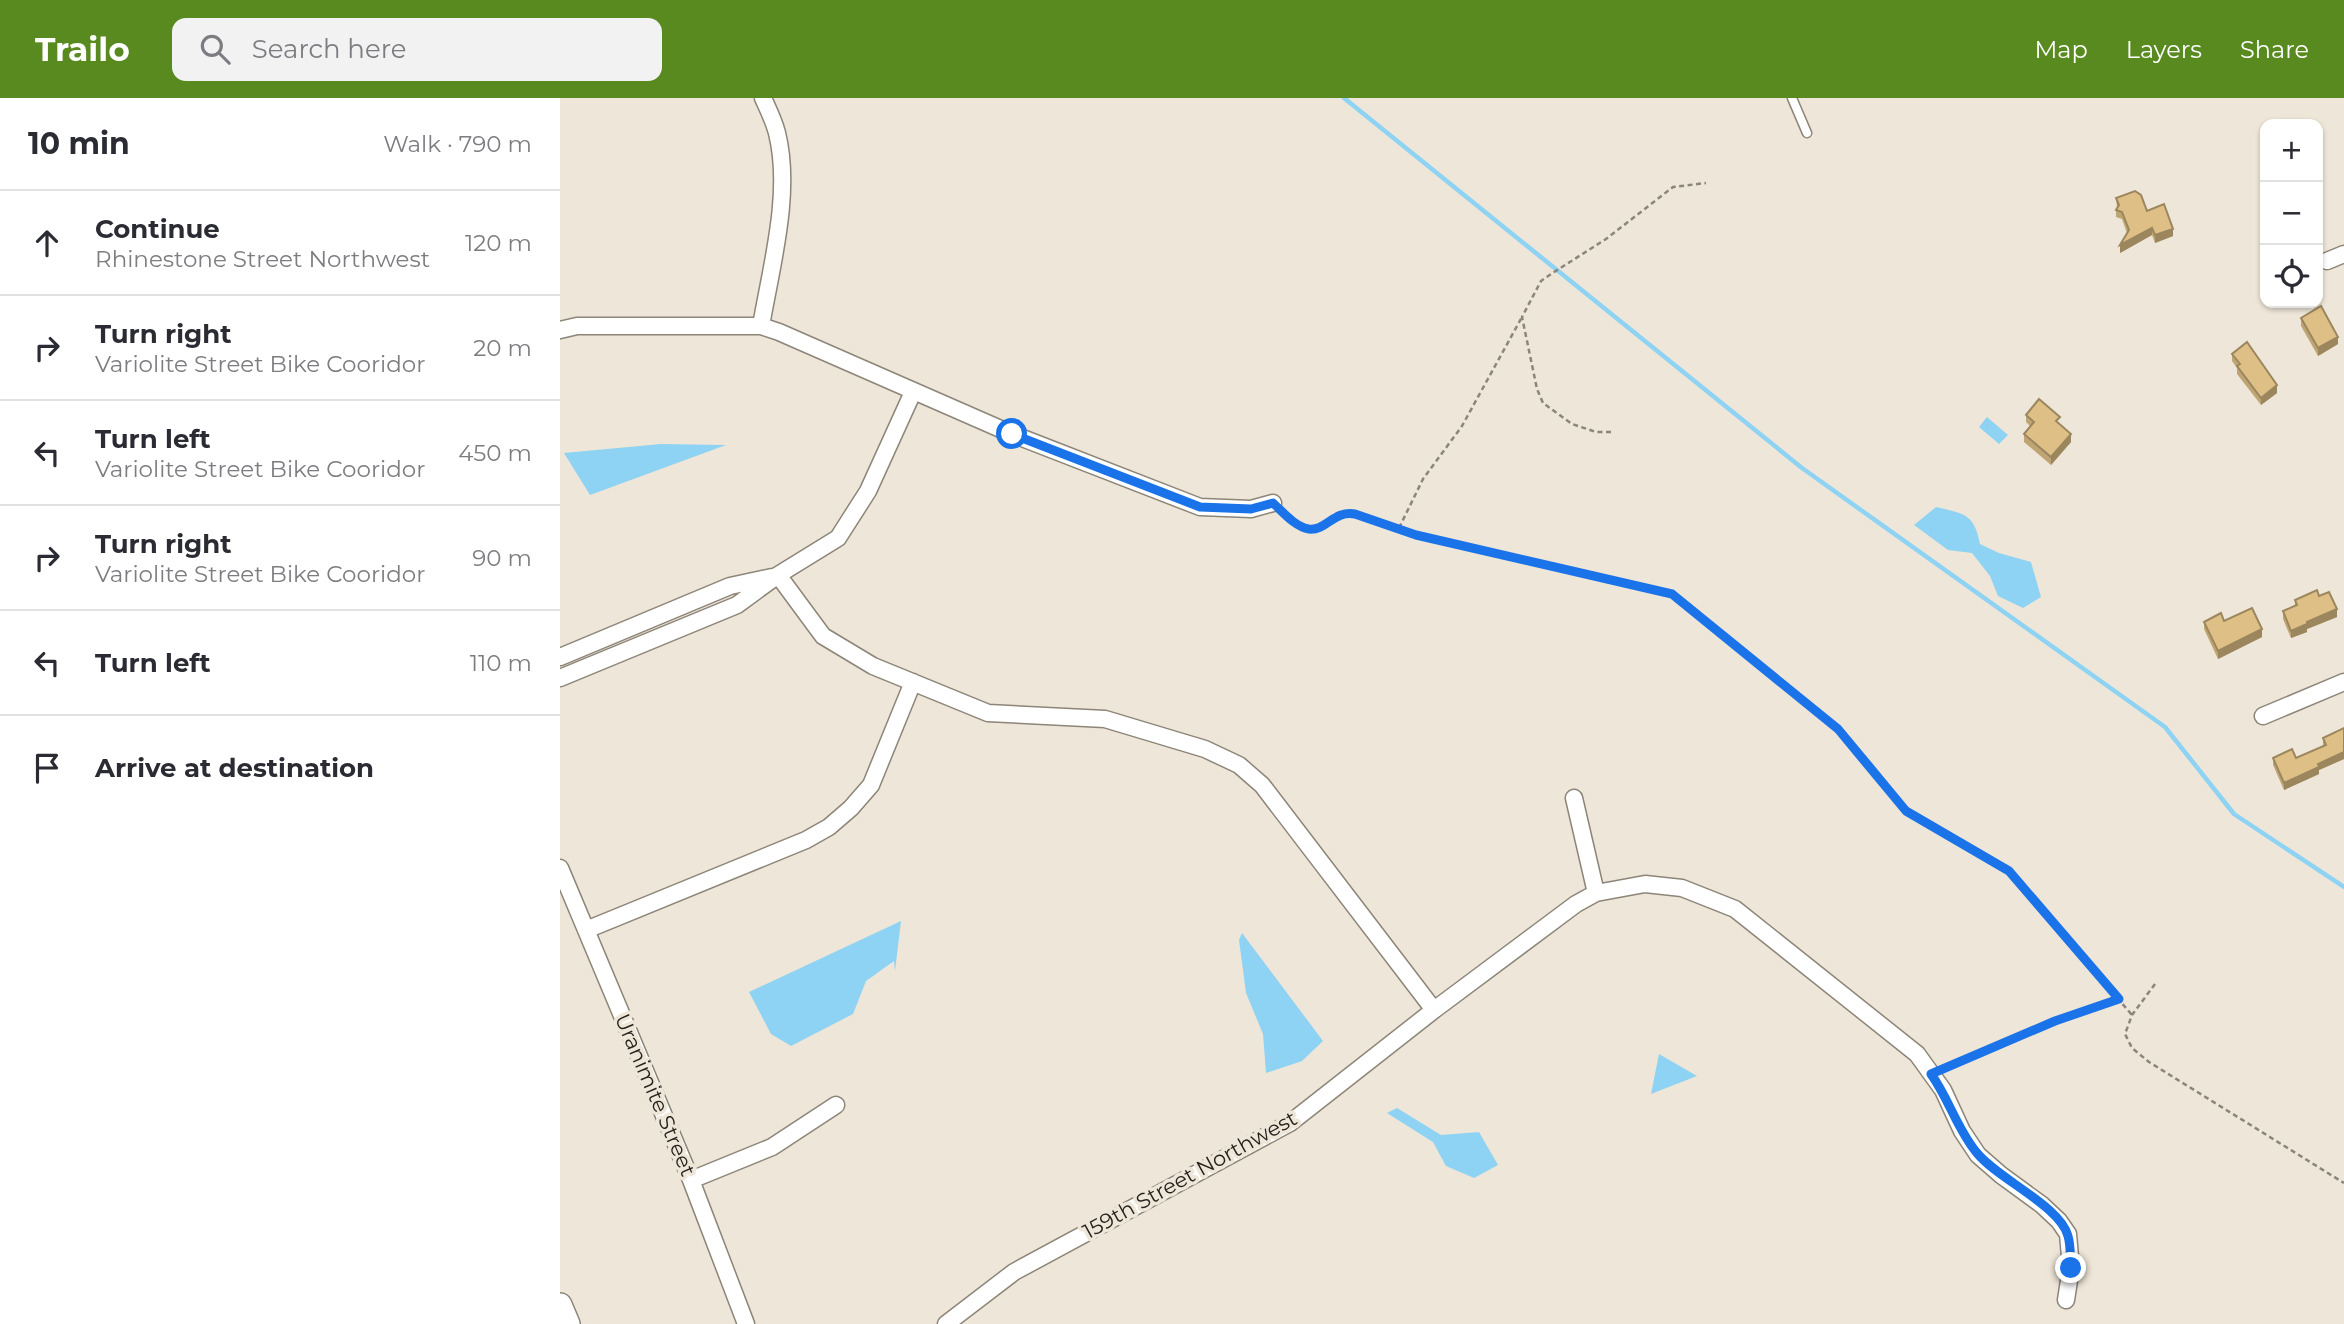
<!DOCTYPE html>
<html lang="en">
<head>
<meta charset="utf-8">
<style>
  body { margin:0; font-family:Montserrat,sans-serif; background:#f2f2f3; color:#2b2b33 }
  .controls { position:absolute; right:21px; top:21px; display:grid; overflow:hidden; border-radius:14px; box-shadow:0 2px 5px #0004 }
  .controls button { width:63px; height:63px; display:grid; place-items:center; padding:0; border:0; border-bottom:2px solid #e1e1e2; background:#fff; color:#2b2b33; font:35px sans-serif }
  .stop { position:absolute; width:21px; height:21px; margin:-16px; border:5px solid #1a73e8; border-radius:50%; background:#fff }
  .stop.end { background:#1a73e8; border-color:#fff; box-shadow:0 2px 7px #0008 }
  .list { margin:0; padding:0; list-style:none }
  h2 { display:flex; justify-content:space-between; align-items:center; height:91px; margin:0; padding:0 28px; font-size:30px }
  h2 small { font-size:23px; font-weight:400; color:#7c7c81 }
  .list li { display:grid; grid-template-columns:46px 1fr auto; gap:21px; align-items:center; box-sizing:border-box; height:105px; padding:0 28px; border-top:2px solid #e1e1e2 }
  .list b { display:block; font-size:26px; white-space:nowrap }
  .list p { margin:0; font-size:23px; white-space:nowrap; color:#7c7c81 }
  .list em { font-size:23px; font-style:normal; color:#7c7c81 }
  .icon { flex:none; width:38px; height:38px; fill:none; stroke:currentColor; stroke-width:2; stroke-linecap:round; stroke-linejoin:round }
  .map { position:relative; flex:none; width:1784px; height:1226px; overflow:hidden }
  header { display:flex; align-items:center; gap:42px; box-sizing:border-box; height:98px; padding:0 35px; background:#598a20; color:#fff }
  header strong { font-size:33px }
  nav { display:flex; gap:38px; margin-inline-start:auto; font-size:24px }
  .search { width:490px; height:63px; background:#f2f2f3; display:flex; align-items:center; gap:18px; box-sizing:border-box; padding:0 24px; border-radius:14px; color:#7c7c81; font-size:26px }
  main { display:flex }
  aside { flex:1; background:#fff }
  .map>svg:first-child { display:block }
  .water { fill:#8ed3f3 }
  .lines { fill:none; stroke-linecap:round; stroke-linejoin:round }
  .stream { stroke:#8ed3f3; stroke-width:4.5 }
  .lane-casing { stroke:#8c8578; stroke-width:11 }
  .street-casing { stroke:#8c8578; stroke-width:19 }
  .secondary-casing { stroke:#8c8578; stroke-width:26 }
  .path { stroke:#8b867c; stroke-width:2.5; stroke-dasharray:5 3.5; stroke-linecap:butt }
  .lane { stroke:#fff; stroke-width:8 }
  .street { stroke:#fff; stroke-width:16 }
  .secondary { stroke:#fff; stroke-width:23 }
  .wall { fill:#bfa573 }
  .shaded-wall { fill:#9b865e }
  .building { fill:#dec086; stroke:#9b865e; stroke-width:2 }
  .route { stroke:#1a73e8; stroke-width:9 }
  .labels { text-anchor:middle; stroke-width:7; stroke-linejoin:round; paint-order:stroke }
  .street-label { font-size:21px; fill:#25221d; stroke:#eee6d8 }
</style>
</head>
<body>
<header>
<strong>Trailo</strong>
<div class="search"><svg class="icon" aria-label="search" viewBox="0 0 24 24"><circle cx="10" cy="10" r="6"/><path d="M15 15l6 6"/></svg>Search here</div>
<nav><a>Map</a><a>Layers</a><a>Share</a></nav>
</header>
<main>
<aside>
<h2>10 min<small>Walk · 790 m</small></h2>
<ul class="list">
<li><svg class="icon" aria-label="ahead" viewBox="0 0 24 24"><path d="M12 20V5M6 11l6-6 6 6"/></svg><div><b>Continue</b><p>Rhinestone Street Northwest</p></div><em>120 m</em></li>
<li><svg class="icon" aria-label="right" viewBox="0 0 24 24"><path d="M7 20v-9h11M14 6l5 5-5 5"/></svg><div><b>Turn right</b><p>Variolite Street Bike Cooridor</p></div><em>20 m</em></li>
<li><svg class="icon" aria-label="left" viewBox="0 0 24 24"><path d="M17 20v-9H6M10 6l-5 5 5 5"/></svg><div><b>Turn left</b><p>Variolite Street Bike Cooridor</p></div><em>450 m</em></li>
<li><svg class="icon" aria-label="right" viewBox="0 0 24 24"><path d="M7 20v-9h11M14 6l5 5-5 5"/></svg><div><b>Turn right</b><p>Variolite Street Bike Cooridor</p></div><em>90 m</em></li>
<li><svg class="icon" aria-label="left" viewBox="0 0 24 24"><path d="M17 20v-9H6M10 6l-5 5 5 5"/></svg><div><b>Turn left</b></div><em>110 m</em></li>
<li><svg class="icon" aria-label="arrive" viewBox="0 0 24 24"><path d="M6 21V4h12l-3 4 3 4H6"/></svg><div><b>Arrive at destination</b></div></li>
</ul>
</aside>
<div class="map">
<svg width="1784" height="1226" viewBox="0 0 1784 1226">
  <rect width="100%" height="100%" fill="#eee6d8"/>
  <!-- water -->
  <path class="water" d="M 1427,319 L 1448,337 L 1439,346 L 1419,329 Z
    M 101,346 L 166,347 L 30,397 L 4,355 Z
    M 1376,409 C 1404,416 1414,415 1420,446 L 1439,455 L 1471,464 L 1481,499 L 1463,510 L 1438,498 L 1430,478 L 1412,455 L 1388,452 L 1354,427 Z
    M 341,823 L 335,873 L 334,863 L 306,883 L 293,916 L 231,948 L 211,936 L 189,894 Z
    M 682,835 L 763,943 L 742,963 L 706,975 L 703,936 L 686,895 L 679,842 Z
    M 1099,956 L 1137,978 L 1091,996 Z
    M 837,1010 L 881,1037 L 919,1034 L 938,1067 L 914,1080 L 886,1068 L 873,1044 L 827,1015 Z"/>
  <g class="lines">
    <!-- stream -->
    <path class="stream" d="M 784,0 L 1242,370 L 1605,629 L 1674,716 L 1784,789"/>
    <defs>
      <path id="lane" d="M 1232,0 L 1247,35"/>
      <path id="street" d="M 1767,163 L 1784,156
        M 201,228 C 211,169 232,95 217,35 C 214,23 208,11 203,0
        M 0,232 L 17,228 L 201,228 L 219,234 L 452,336 L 640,409 L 691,411 L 713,405
        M 218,477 L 263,538 L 313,568 L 428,615 L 545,621 L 645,651 L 679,667 L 702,687 L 874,912
        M 0,559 L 170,488 L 212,479
        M 0,580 L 177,507 L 218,477 L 278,440 L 308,393 L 353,294
        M 1703,618 L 1784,584
        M 1014,700 L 1036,795
        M 0,770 L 131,1082 L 186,1226
        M 26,832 L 246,742 L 269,729 L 291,710 L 311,687 L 353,584
        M 131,1082 L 212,1049 L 276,1007
        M 386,1226 L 454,1174 L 730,1025 L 874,912 L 1016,806 L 1036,795 L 1085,786 L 1122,790 L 1175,811 L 1357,956 L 1383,992 L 1402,1033 L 1418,1057 L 1441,1077 L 1482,1107 L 1499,1123 L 1508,1136 L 1511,1170 L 1506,1202"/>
      <path id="secondary" d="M 0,1207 L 8,1226"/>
    </defs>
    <!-- lane casing -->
    <use href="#lane" class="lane-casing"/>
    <!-- street casing -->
    <use href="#street" class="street-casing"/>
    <!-- secondary casing -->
    <use href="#secondary" class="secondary-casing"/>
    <!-- path -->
    <path class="path" d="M 1051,334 L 1036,334 L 1012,326 L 983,305 L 977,291 L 962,219 L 981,183 L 991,176 L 1046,141 L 1113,89 L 1146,85
      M 725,416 C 765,451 760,410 795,416 L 856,437 L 1112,496 L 1278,631 L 1346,714 L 1449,773 L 1572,917
      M 839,430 L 863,381 L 902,328 L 962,219
      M 1595,886 L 1572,917 L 1565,936 L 1572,950 L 1589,964 L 1784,1085
      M 1386,969 L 1495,923 L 1559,901"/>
    <!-- lane -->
    <use href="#lane" class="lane"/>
    <!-- street -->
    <use href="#street" class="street"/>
    <!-- secondary -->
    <use href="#secondary" class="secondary"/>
  </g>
  <!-- wall -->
  <path class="wall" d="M 1556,100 L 1587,113 L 1613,138 L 1595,145 L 1592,137 L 1560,155 L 1567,135 L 1562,121 L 1556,119 L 1556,112 L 1557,110 Z
    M 1741,220 L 1778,246 L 1758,258 L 1741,228 Z
    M 1672,256 L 1717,295 L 1701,307 L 1677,276 L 1677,270 L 1672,263 Z
    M 1466,317 L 1500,326 L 1511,344 L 1491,367 L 1464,344 L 1464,336 L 1470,328 L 1466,324 Z
    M 1759,498 L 1777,519 L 1747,531 L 1747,534 L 1731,540 L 1723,521 L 1723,513 L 1735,508 L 1735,502 Z
    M 1664,523 L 1702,539 L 1658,561 L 1644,531 L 1644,524 Z
    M 1784,630 L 1784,661 L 1759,672 L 1759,676 L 1724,692 L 1713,667 L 1713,660 L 1736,660 L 1763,648 L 1763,640 Z"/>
  <!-- shaded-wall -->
  <path class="shaded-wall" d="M 1592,130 L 1592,137 L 1560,155 L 1560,147 Z
    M 1613,131 L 1613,138 L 1595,145 L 1595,137 Z
    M 1778,239 L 1778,246 L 1758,258 L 1758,250 Z
    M 1717,287 L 1717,295 L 1701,307 L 1701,300 Z
    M 1511,336 L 1511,344 L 1491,367 L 1491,359 Z
    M 1777,511 L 1777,519 L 1747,531 L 1747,534 L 1731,540 L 1731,533 L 1747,524 Z
    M 1702,531 L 1702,539 L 1658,561 L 1658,553 Z
    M 1784,654 L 1784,661 L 1759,672 L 1759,676 L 1724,692 L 1724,685 L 1758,666 Z"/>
  <!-- building -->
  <path class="building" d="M 1575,93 L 1581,97 L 1587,113 L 1604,106 L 1613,131 L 1595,137 L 1592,130 L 1560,147 L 1569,132 L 1562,114 L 1556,112 L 1559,107 L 1556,100 Z
    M 1761,208 L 1778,239 L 1758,250 L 1741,220 Z
    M 1687,244 L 1717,287 L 1701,300 L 1677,268 L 1680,266 L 1672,256 Z
    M 1479,301 L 1500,319 L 1496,323 L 1511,336 L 1491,359 L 1464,336 L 1474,324 L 1466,317 Z
    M 1757,492 L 1759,498 L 1769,494 L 1777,511 L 1747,524 L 1747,526 L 1731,533 L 1723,513 L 1737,507 L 1735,502 Z
    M 1692,510 L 1702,531 L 1658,553 L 1644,524 L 1661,515 L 1664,523 Z
    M 1784,630 L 1784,654 L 1758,666 L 1759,669 L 1724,685 L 1713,660 L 1732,651 L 1736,660 L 1766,647 L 1763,640 Z"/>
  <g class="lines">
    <!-- route -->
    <path class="route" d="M 452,336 L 640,409 L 691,411 L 713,405 C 722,413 735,429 749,431 C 766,433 774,412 795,416 L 856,437 L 1112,496 L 1278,631 L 1346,713 L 1449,773 L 1559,901 L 1495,923 L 1371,976 C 1389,1001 1397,1031 1417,1055 C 1438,1081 1500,1108 1508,1138 C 1511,1148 1510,1160 1511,1170"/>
  </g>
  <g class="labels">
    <!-- street labels -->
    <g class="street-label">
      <text transform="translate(95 997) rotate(67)" y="7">Uranimite Street</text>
      <text transform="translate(630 1077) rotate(-29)" y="7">159th Street Northwest</text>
    </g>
  </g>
</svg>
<div class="controls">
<button>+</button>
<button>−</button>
<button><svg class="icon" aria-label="locate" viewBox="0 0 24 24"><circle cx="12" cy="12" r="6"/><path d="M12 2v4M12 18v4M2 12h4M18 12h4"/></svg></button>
</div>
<div class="stop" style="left:452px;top:336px"></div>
<div class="stop end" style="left:1511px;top:1170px"></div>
</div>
</main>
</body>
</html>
